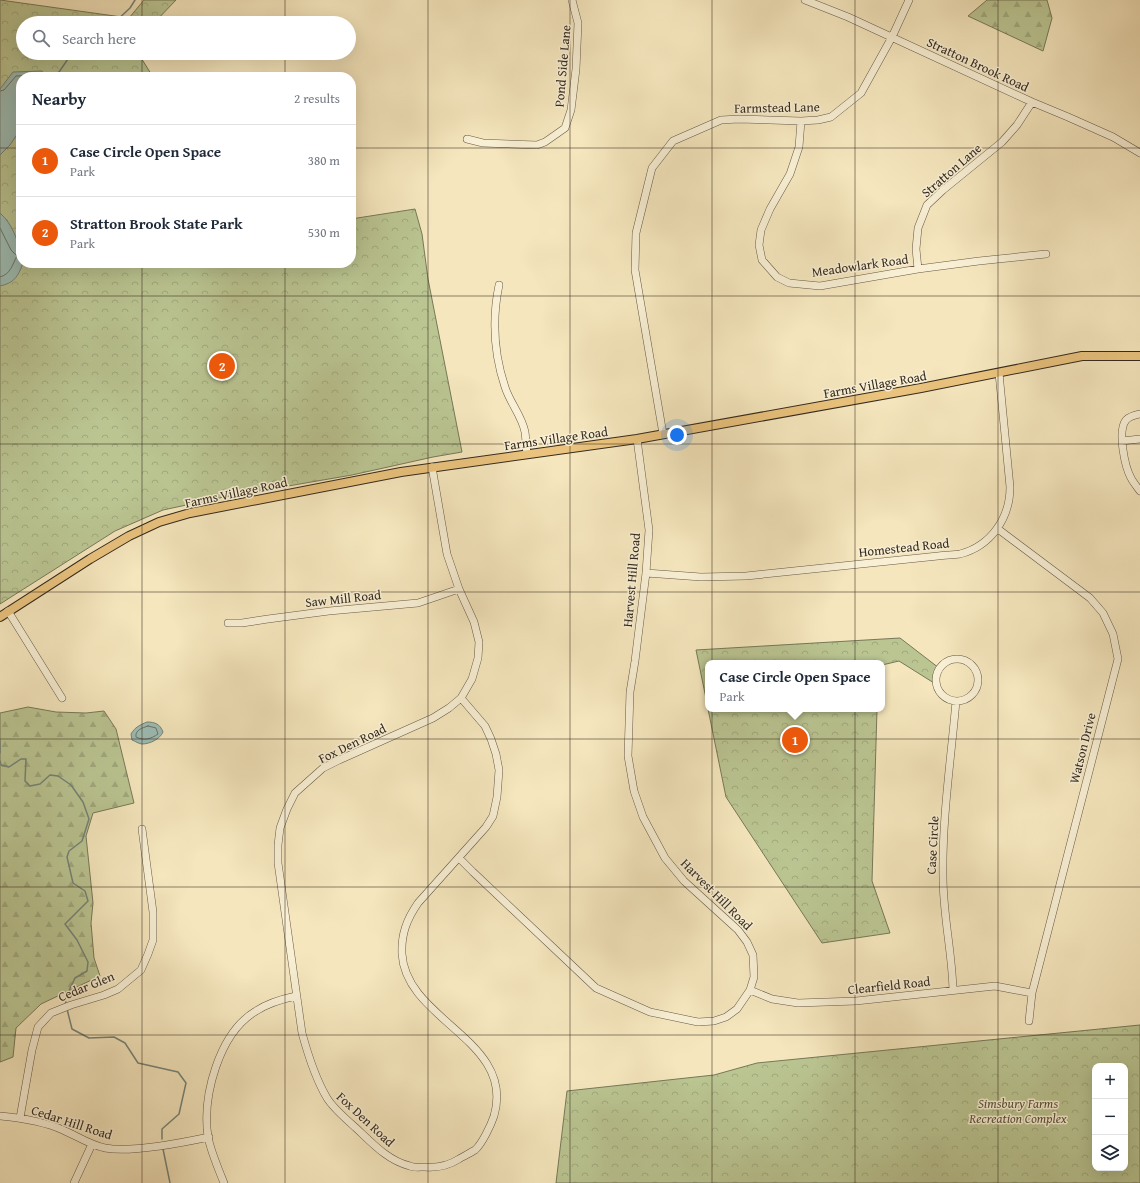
<!DOCTYPE html>
<html lang="en">
<head>
<meta charset="utf-8">
<style>
  body { margin:0; font-family:"Gentium Book Plus",serif; background:#f6f6f7; color:#1f2937 }
  .controls { position:absolute; right:12px; bottom:12px; display:grid; overflow:hidden; border-radius:8px; box-shadow:0 4px 16px #0002 }
  .controls button { width:36px; height:36px; display:grid; place-items:center; padding:0; border:0; border-bottom:1px solid #e0e1e3; background:#fff; color:#1f2937; font:20px sans-serif }
  .you { position:absolute; left:677px; top:435px; width:14px; height:14px; margin:-10px; border:3px solid #fff; border-radius:50%; background:#1a73e8; box-shadow:0 0 0 6px #1a73e833 }
  .badge { display:grid; place-items:center; width:26px; height:26px; border-radius:50%; background:#ea580c; color:#fff; font-size:13px; font-weight:700 }
  .pin { position:absolute; translate:-50% -50%; border:2px solid #fff; box-shadow:0 1px 4px #0006 }
  .popup { position:absolute; left:705px; top:660px; width:180px; height:52px; box-sizing:border-box; display:grid; place-content:center; border-radius:8px; background:#fff; filter:drop-shadow(0 1px 3px #0005); font-size:13px; white-space:nowrap; color:#747a83 }
  .popup b { font-size:15px; color:#1f2937 }
  .popup::after { content:''; position:absolute; left:50%; top:100%; margin-left:-8px; border:8px solid transparent; border-top-color:#fff }
  .list { margin:0; padding:0; list-style:none }
  h2 { display:flex; justify-content:space-between; align-items:center; height:52px; margin:0; padding:0 16px; font-size:17px }
  h2 small { font-size:13px; font-weight:400; color:#747a83 }
  .list li { display:grid; grid-template-columns:26px 1fr auto; gap:12px; align-items:center; box-sizing:border-box; height:72px; padding:0 16px; border-top:1px solid #e0e1e3 }
  .list b { display:block; font-size:15px; white-space:nowrap }
  .list p { margin:0; font-size:13px; white-space:nowrap; color:#747a83 }
  .list em { font-size:13px; font-style:normal; color:#747a83 }
  .icon { flex:none; width:22px; height:22px; fill:none; stroke:currentColor; stroke-width:2; stroke-linecap:round; stroke-linejoin:round }
  .map { position:relative; flex:none; width:1140px; height:1183px; overflow:hidden }
  .search { position:absolute; background:#fff; box-shadow:0 4px 16px #0002; left:16px; top:16px; width:340px; height:44px; display:flex; align-items:center; gap:10px; box-sizing:border-box; padding:0 14px; border-radius:22px; color:#747a83; font-size:15px }
  .panel { position:absolute; background:#fff; box-shadow:0 4px 16px #0002; left:16px; top:72px; width:340px; height:196px; border-radius:16px }
  .map>svg:first-child { display:block }
  .forest { fill:url(#forest-firs); stroke:#777858 }
  .park { fill:url(#park-crowns); stroke:#777858; fill-rule:evenodd }
  .water { fill:#9dbeb6; stroke:#738379 }
  .lines { fill:none; stroke-linecap:round; stroke-linejoin:round }
  .shore { stroke:#68746a; stroke-width:1 }
  .stream { stroke:#738379; stroke-width:1.5 }
  .minor-casing { stroke:#645946; stroke-width:8 }
  .major-casing { stroke:#342a1e; stroke-width:10 }
  .minor { stroke:#f8efd4; stroke-width:7 }
  .major { stroke:#eac37e; stroke-width:8 }
  .grid { fill:none; stroke:#342a1e; stroke-width:1; stroke-opacity:0.55 }
  .labels { text-anchor:middle; stroke-width:3; stroke-linejoin:round; paint-order:stroke }
  .street-label { font-size:13px; fill:#342a1e; stroke:#f8efd4 }
  .park-label { font-size:13px; font-style:italic; fill:#56513b; stroke:#f8efd4 }
</style>
</head>
<body>
<div class="map">
<svg width="1140" height="1183" viewBox="0 0 1140 1183">
  <defs>
    <pattern id="forest-firs" width="22" height="20" patternUnits="userSpaceOnUse"><rect width="22" height="20" fill="#bac592"/><path d="M5 1l3.5 6h-7zM16 11l3.5 6h-7z" fill="#a0a97d"/></pattern>
    <pattern id="park-crowns" width="20" height="18" patternUnits="userSpaceOnUse"><rect width="20" height="18" fill="#bac592"/><path d="M2 6a3 3 0 1 1 6 0M12 15a3 3 0 1 1 6 0" fill="none" stroke="#a0a97d"/></pattern>
  </defs>
  <rect width="100%" height="100%" fill="#f5e6bd"/>
  <filter id="stains"><feTurbulence type="fractalNoise" baseFrequency=".005" numOctaves="4"/><feColorMatrix values="0 0 0 0 .2 0 0 0 0 .09 0 0 0 0 .02 0 0 0 .5 -.17"/></filter>
  <radialGradient id="worn" r=".72"><stop offset=".6" stop-color="#630" stop-opacity="0"/><stop offset="1" stop-color="#630" stop-opacity=".3"/></radialGradient>
  <!-- forest -->
  <path class="forest" d="M 987,0 L 1047,0 L 1052,18 L 1043,51 L 968,16 Z
    M 28,707 L 56,712 L 86,713 L 104,711 L 116,729 L 134,803 L 93,813 L 86,836 L 93,903 L 91,923 L 94,958 L 100,976 L 41,1004 L 16,1028 L 13,1057 L 0,1062 L 0,713 Z"/>
  <!-- park -->
  <path class="park" d="M 0,0 L 129,18 L 144,0 L 176,0 L 154,23 L 23,23 L 23,53 L 138,53 L 153,77 L 21,77 L 21,263 L 351,263 L 351,219 L 415,209 L 422,234 L 428,279 L 462,452 L 433,457 L 352,475 L 224,497 L 163,510 L 115,531 L 0,604 Z
    M 900,638 L 939,668 L 934,675 L 934,683 L 899,661 L 882,665 L 882,663 L 708,663 L 708,708 L 696,650 Z
    M 708,709 L 877,709 L 872,881 L 890,933 L 822,943 L 726,797 Z
    M 1140,1025 L 1140,1183 L 556,1183 L 567,1091 L 714,1075 L 757,1063 ZM 1095,1066 L 1125,1066 L 1125,1168 L 1095,1168 Z"/>
  <!-- water -->
  <path class="water" d="M 42,71 L 45,75 L 51,77 L 21,77 L 20,130 L 10,145 L 0,155 L 0,89 L 13,72 Z
    M 0,213 C 13,224 21,246 21,263 L 23,263 C 18,277 14,283 0,286 Z
    M 147,722 C 155,722 160,724 163,732 C 160,739 150,744 142,744 C 139,744 135,741 132,740 L 131,734 C 135,727 140,725 147,722 Z"/>
  <g class="lines">
    <!-- shore -->
    <path class="shore" d="M 0,91 L 4,90 L 16,76 L 39,75 L 41,77
      M 0,228 L 11,250 L 17,256 C 12,265 11,274 0,277
      M 148,726 L 156,728 L 158,734 C 151,739 144,741 136,737 C 135,730 142,728 148,726 Z"/>
    <!-- stream -->
    <path class="stream" d="M 114,23 L 130,8 L 135,0
      M 50,77 L 59,72 L 72,53
      M 0,741 L 0,753
      M 0,761 L 1,765 L 9,767 L 21,759 L 26,759 L 25,781 L 30,786 L 40,784 L 50,775 L 58,776 L 71,785 L 83,802 L 89,819 L 82,841 L 69,851 L 67,857 L 73,883 L 85,891 L 88,901 L 65,924 L 77,940 L 88,962 L 87,971 L 75,978 L 65,999 L 66,1004
      M 67,1009 L 72,1029 L 89,1038 L 114,1037 L 125,1043 L 138,1063 L 178,1072 L 186,1083 L 179,1114 L 162,1129 L 162,1139
      M 163,1149 L 170,1183"/>
    <defs>
      <path id="minor" d="M 805,0 L 848,17 L 1032,102 L 1068,117 L 1113,137 L 1140,153
        M 801,121 L 799,147 L 790,174 L 770,209 L 761,230 L 759,245 L 762,260 L 777,277 L 789,283 L 820,286 L 918,269 L 979,261 L 1046,254
        M 467,139 L 483,143 L 537,145 L 545,142 L 565,128 L 571,110 L 576,69 L 578,23 L 572,0
        M 918,269 L 916,249 L 918,228 L 927,205 L 943,190 L 1002,142 L 1017,125 L 1032,102
        M 499,285 C 492,319 494,354 505,387 C 510,403 522,416 525,432 C 526,439 526,447 527,454
        M 1140,414 C 1135,415 1129,417 1126,420 C 1117,431 1125,467 1131,478 C 1133,482 1137,487 1140,491
        M 663,434 L 635,270 L 636,233 L 652,168 L 673,141 L 721,120 L 739,119 L 801,121 L 818,120 L 831,117 L 861,93 L 892,37 L 909,0
        M 1122,441 L 1140,439
        M 432,467 L 447,554 L 459,589 L 474,622 L 479,642 L 478,658 L 472,679 L 461,698 L 485,726 L 491,739 L 496,754 L 499,770 L 497,797 L 493,816 L 486,827 L 418,903 C 407,919 401,934 402,954 C 406,1021 516,1040 494,1116 C 491,1125 482,1144 475,1150 C 470,1153 464,1156 459,1159 C 448,1166 438,1168 425,1167 C 420,1167 414,1168 410,1166 C 388,1161 371,1142 356,1128 C 347,1120 333,1108 327,1098 C 315,1078 308,1055 302,1033 L 278,863 L 278,845 L 280,828 L 287,809 L 295,793 L 323,768 L 339,760 L 433,718 L 449,708 L 461,698
        M 998,529 L 1090,598 L 1103,613 L 1113,634 L 1118,659 L 1032,993 L 1029,1021
        M 646,573 L 701,577 L 746,576 L 938,556 C 945,555 953,555 960,554 C 991,546 1010,518 1010,487 L 999,373
        M 8,611 L 62,698
        M 228,623 L 242,623 L 268,619 L 329,611 L 418,603 L 459,589
        M936 680a21 21 0 1 1 42 0a21 21 0 1 1-42 0Z
        M 459,858 L 473,872 L 596,988 L 650,1012 L 698,1022 L 714,1021 L 726,1017 L 737,1009 L 750,990 L 754,977 L 753,955 L 747,942 L 738,930 L 684,881 L 665,858 L 643,817 L 634,791 L 628,756 L 630,692 L 635,661 L 646,573 L 649,530 L 637,439
        M 750,990 L 772,999 L 798,1003 L 856,1001 L 995,986 L 1032,993
        M 953,990 C 952,952 943,915 943,877 C 942,818 951,759 956,701
        M 0,1116 C 21,1118 43,1121 63,1130 C 77,1136 90,1145 105,1148 C 132,1153 181,1143 209,1137
        M 20,1118 L 32,1050 L 38,1027 L 51,1013 L 71,1005 L 104,995 L 118,989 L 141,970 L 148,954 L 153,940 L 153,912 L 142,829
        M 74,1183 L 92,1144
        M 224,1183 C 218,1168 211,1152 208,1137 C 202,1096 219,1033 256,1011 C 268,1003 282,999 296,996"/>
      <path id="major" d="M 0,617 L 90,559 L 129,536 L 159,522 L 190,513 L 401,472 L 637,439 L 921,388 L 1082,356 L 1140,356"/>
    </defs>
    <!-- minor casing -->
    <use href="#minor" class="minor-casing"/>
    <!-- major casing -->
    <use href="#major" class="major-casing"/>
    <!-- minor -->
    <use href="#minor" class="minor"/>
    <!-- major -->
    <use href="#major" class="major"/>
  </g>
  <!-- grid -->
  <path class="grid" d="M 142,0 L 142,23M 285,0 L 285,23M 428,0 L 428,1183M 570,0 L 570,1183M 712,0 L 712,1183M 855,0 L 855,1183M 998,0 L 998,1183M 142,53 L 142,77M 285,53 L 285,77M 0,148 L 21,148M 351,148 L 1140,148M 142,263 L 142,1183M 285,263 L 285,1183M 0,296 L 1140,296M 0,444 L 1140,444M 0,592 L 1140,592M 0,739 L 1140,739M 0,887 L 1140,887M 0,1035 L 1140,1035"/>
  <g class="labels">
    <!-- street labels -->
    <g class="street-label">
      <text transform="translate(978 64) rotate(25)" y="5">Stratton Brook Road</text>
      <text transform="translate(562 66) rotate(-85)" y="5">Pond Side Lane</text>
      <text transform="translate(777 107) rotate(-1)" y="5">Farmstead Lane</text>
      <text transform="translate(951 170) rotate(-41)" y="5">Stratton Lane</text>
      <text transform="translate(860 265) rotate(-8)" y="5">Meadowlark Road</text>
      <text transform="translate(875 384) rotate(-10)" y="5">Farms Village Road</text>
      <text transform="translate(556 438) rotate(-8)" y="5">Farms Village Road</text>
      <text transform="translate(236 492) rotate(-12)" y="5">Farms Village Road</text>
      <text transform="translate(904 547) rotate(-6)" y="5">Homestead Road</text>
      <text transform="translate(631 580) rotate(-85)" y="5">Harvest Hill Road</text>
      <text transform="translate(343 598) rotate(-6)" y="5">Saw Mill Road</text>
      <text transform="translate(352 743) rotate(-26)" y="5">Fox Den Road</text>
      <text transform="translate(1082 748) rotate(-76)" y="5">Watson Drive</text>
      <text transform="translate(932 845) rotate(-87)" y="5">Case Circle</text>
      <text transform="translate(717 894) rotate(45)" y="5">Harvest Hill Road</text>
      <text transform="translate(889 985) rotate(-6)" y="5">Clearfield Road</text>
      <text transform="translate(86 986) rotate(-22)" y="5">Cedar Glen</text>
      <text transform="translate(366 1119) rotate(43)" y="5">Fox Den Road</text>
      <text transform="translate(72 1122) rotate(18)" y="5">Cedar Hill Road</text>
    </g>
    <!-- park labels -->
    <g class="park-label">
      <text x="1018" y="1108">Simsbury Farms<tspan x="1018" dy="15">Recreation Complex</tspan></text>
    </g>
  </g>
  <rect width="100%" height="100%" filter="url(#stains)"/>
  <rect width="100%" height="100%" fill="url(#worn)"/>
</svg>
<div class="controls">
<button>+</button>
<button>−</button>
<button><svg class="icon" aria-label="layers" viewBox="0 0 24 24"><path d="M12 4l9 5-9 5-9-5zM3 14l9 5 9-5"/></svg></button>
</div>
<div class="you"></div>
<div class="pin badge" style="left:795px;top:740px">1</div>
<div class="popup"><b>Case Circle Open Space</b>Park</div>
<div class="pin badge" style="left:222px;top:366px">2</div>
<div class="search"><svg class="icon" aria-label="search" viewBox="0 0 24 24"><circle cx="10" cy="10" r="6"/><path d="M15 15l6 6"/></svg>Search here</div>
<section class="panel">
<h2>Nearby<small>2 results</small></h2>
<ul class="list">
<li><span class="badge">1</span><div><b>Case Circle Open Space</b><p>Park</p></div><em>380 m</em></li>
<li><span class="badge">2</span><div><b>Stratton Brook State Park</b><p>Park</p></div><em>530 m</em></li>
</ul>
</section>
</div>
</body>
</html>
